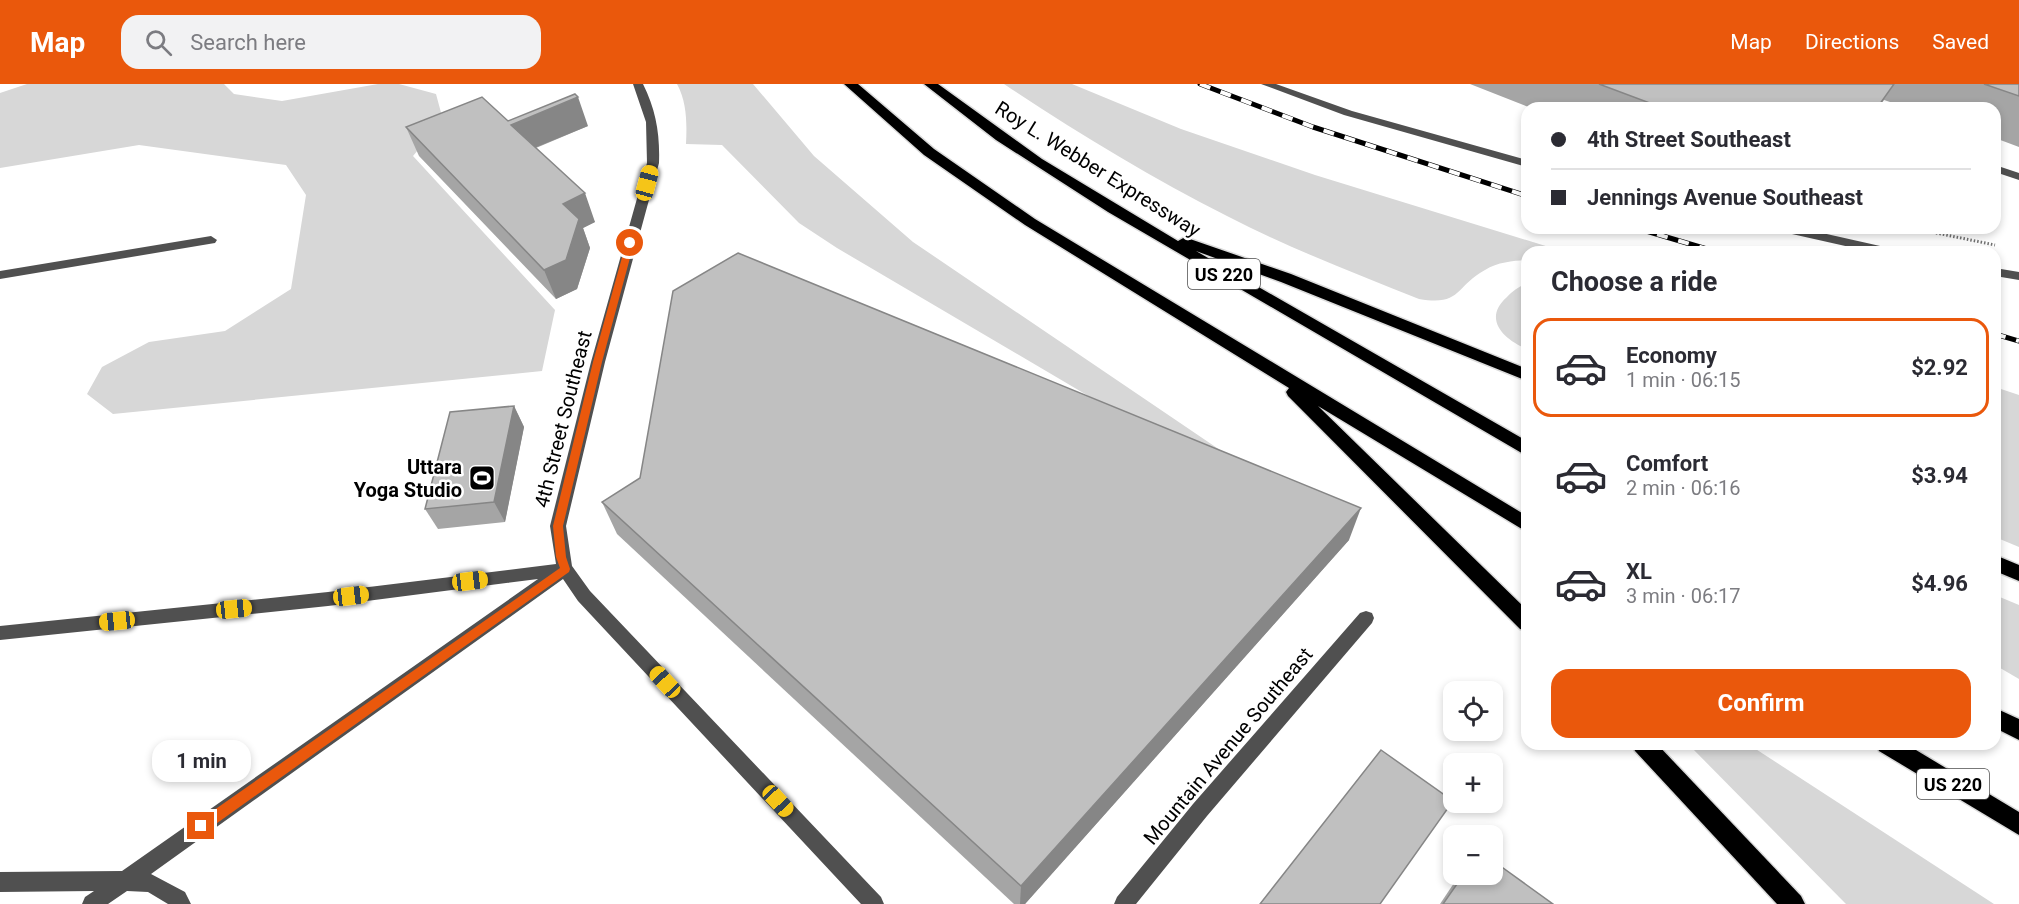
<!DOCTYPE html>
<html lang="en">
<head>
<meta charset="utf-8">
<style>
  body { margin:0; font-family:Roboto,sans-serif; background:#f2f2f3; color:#2b2b33; height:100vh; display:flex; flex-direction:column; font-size:22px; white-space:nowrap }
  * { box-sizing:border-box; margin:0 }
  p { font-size:20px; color:#7c7c81 }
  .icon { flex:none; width:33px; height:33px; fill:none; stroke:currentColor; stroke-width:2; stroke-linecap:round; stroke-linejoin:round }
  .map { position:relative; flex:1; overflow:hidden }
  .details { position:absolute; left:1521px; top:162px; width:480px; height:504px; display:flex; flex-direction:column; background:#fff; border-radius:18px; box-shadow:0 3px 9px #0003 }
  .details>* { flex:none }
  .hud { position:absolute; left:1521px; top:18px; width:480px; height:132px; border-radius:18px; box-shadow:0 3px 9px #0003; display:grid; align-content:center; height:132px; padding:0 30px; background:#fff }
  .buttons { position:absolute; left:1443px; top:597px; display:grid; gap:12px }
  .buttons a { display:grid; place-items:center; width:60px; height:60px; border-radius:12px; background:#fff; box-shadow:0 3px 9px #0003; font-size:30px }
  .end { position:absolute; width:27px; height:27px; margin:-14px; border:8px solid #ea580c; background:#fff; box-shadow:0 0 0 3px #fff }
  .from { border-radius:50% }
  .bubble { position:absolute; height:42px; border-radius:18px; background:#fff; box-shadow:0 3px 9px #0003; font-size:20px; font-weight:700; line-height:42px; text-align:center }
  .car { position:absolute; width:18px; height:36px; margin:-18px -9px; border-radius:8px; box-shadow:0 0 4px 2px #0007; background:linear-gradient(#f5c518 24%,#345 0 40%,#f5c518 0 76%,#345 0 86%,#f5c518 0) }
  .hud b { display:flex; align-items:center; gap:21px; height:57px; font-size:22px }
  .hud b+b { border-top:2px solid #e1e1e2 }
  .hud i { width:15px; height:15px; background:#2b2b33 }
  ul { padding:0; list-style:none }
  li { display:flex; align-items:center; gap:18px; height:99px; margin:0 12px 9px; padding:0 18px; border:3px solid transparent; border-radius:18px }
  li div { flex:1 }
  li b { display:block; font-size:22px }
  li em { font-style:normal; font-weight:700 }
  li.selected { border-color:#ea580c }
  li>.icon { width:54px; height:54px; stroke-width:1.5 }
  h2 { padding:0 30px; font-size:27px; line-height:72px }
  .action { display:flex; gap:12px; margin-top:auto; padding:12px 30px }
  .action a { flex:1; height:69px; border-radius:18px; background:#ea580c; color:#fff; font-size:24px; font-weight:700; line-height:69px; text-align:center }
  header { display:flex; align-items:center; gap:36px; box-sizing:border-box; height:84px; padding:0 30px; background:#ea580c; color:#fff }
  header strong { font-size:28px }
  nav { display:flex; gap:33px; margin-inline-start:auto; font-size:21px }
  .search { width:420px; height:54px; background:#f2f2f3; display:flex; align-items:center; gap:15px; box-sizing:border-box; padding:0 21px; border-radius:18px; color:#7c7c81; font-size:22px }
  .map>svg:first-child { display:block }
</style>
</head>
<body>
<header>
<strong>Map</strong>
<div class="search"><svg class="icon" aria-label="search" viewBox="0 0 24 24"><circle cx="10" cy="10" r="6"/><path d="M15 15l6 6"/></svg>Search here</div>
<nav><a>Map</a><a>Directions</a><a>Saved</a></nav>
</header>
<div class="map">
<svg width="2019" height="820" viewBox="0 0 2019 820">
  <rect width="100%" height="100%" fill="#fff"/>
  <g fill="#d7d7d7">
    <polygon points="27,0 224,0 234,10 282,17 378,0 399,0 436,10 443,36 413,72 555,226 542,287 113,330 87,310 102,283 149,258 225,247 291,205 306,111 286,81 139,61 0,84 0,9"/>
    <path d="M 677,0 L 753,0 L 814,72 L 913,158 L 1251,387 L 1102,320 L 837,164 L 799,139 L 722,61 L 686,60 C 687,40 687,18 677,0 Z"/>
    <path d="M 1004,0 L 1072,0 L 1181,45 L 1315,91 L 1565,168 L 1527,168 L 1527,176 C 1513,177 1498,178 1485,186 C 1454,203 1462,222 1419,215 C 1354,189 1289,164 1227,132 C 1150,93 1076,48 1004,0 Z"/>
    <path d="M 1527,200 L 1527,265 C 1504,256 1482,235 1507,213 C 1513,207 1519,202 1527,200 Z"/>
    <polygon points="1995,303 2019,311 2019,463 1995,453"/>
    <polygon points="1995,511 2019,521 2019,595 1995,581"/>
    <polygon points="1688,660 1748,660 1994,820 1846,820"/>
  </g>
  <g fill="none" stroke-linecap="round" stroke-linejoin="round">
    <defs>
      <g id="highway">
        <polygon points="844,0 858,0 934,65 1035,135 1527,432 1527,448 1318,322 1527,526 1527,547 1520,545 1288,312 1286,308 1289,304 1025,141 924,71"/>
        <polygon points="924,0 938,0 1042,75 1178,157 1185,153 1190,155 1291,190 1527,285 1527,297 1281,198 1196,167 1527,357 1527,372 1108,128 996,56"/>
        <polygon points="1995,471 2019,481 2019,497 1995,487"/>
        <polygon points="1995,624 2019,635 2019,656 1995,644"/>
        <polygon points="1632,660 1657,660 1801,812 1805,820 1777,820 1635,667"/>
        <polygon points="1876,660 1906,660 2019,728 2019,751 1879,667"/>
      </g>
    </defs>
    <use href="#highway" stroke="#dbdbdb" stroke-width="3"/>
    <polyline stroke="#727272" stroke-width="3" stroke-dasharray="1.5 2" stroke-linecap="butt" points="1912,144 1995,161"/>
    <g fill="#505050" fill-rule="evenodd">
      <path d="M 633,0 L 643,0 C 656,26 660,50 659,79 L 605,278 L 566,442 L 572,482 L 590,507 L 881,813 L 884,820 L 861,820 L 578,517 L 563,495 L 151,790 L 185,808 L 191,820 L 168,820 L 148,808 L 127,807 L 108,820 L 82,820 L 85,813 L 94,807 L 0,808 L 0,788 L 122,787 L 538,495 L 328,522 L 0,556 L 0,542 L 328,508 L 556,480 L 550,442 L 591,278 L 647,79 L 646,38 Z"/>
      <polygon points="1261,0 1276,0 1352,27 1527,76 1527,83 1344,31"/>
      <polygon points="1995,81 2019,89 2019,96 1995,88"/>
      <polygon points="1777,144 1800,144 1889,164 1895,168 1872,168 1783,148"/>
      <polygon points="211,152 217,156 215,159 0,195 0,187"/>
      <polygon points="1995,184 2019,188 2019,196 1995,192"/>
      <polygon points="1366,527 1372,529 1374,534 1372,539 1207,732 1136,820 1114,820 1117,813 1193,720 1360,529"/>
    </g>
    <use href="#highway" fill="#000" fill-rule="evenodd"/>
    <defs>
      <g id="rail">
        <polyline points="1200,0 1313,43 1527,112"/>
        <polyline points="1636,144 1717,168"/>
        <polyline points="1995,250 2019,257"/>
      </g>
    </defs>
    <use href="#rail" stroke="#000" stroke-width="5"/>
    <use href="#rail" stroke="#fff" stroke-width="4" stroke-dasharray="11" stroke-linecap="butt"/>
  </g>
  <g fill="#a5a5a5">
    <polygon points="1470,0 2019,0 2019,63 1995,54 1995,24 1908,24 1884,16 1878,24 1531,24"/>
    <polygon points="508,37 588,42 536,64 595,138 583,144 590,164 577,205 556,215 419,72 406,43"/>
    <polygon points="514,322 524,343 505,438 438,445 425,425"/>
    <polygon points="602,418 1349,456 1025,820 1014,820 617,450"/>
    <polygon points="1460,790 1492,790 1553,820 1440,820"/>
  </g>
  <g fill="#868686">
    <polygon points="578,13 588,42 522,69 511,41"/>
    <polygon points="585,109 595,138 583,144 590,164 577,205 556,215 544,186 563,120"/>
    <polygon points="514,322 524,343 505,438 494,418"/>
    <polygon points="1361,424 1349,456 1025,820 1020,820 1021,802"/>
  </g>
  <g fill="#c0c0c0" stroke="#868686" stroke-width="1.5">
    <polygon points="1599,0 1894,0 1877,24 1663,24"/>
    <polygon points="1984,0 2019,0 2019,12"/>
    <polygon points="575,10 578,13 511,41 585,109 563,120 579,135 566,176 544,186 406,43 482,13 508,37"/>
    <polygon points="738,169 1361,424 1021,802 602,418 640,394 673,207"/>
    <polygon points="514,322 494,418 425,425 450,328"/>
    <polygon points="1381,666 1453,717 1380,820 1260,820"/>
    <polygon points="1492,776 1553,820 1443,820 1464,790 1492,790"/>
  </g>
  <polygon fill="#ea580c" points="630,156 634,159 602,278 563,442 566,473 570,485 569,488 206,747 197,747 197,738 560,484 556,473 553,442 593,278 626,159"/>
  <defs>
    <symbol id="stadium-square" viewBox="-11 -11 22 22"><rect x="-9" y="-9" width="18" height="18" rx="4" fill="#000" stroke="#fff"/><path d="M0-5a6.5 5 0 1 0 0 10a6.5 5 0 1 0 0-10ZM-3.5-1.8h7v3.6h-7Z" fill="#fff"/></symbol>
  </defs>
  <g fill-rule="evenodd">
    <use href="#stadium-square" x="467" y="379" width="30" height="30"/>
  </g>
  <g text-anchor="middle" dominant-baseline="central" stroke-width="5" stroke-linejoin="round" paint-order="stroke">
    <g fill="#fff" stroke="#4c4c4c" stroke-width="1.5">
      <rect x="1188" y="175" width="72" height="30" rx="4.5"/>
      <rect x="1917" y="685" width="72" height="30" rx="4.5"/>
    </g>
    <g font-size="18" font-weight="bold" fill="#000">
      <text x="1224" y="190">US 220</text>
      <text x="1953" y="700">US 220</text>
    </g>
    <g font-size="20" fill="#000" stroke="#fff">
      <text transform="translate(1098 85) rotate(32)">Roy L. Webber Expressway</text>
      <text transform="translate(563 335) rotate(-76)">4th Street Southeast</text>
      <text transform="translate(1228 662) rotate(-50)">Mountain Avenue Southeast</text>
    </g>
    <g font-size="20" font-weight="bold" fill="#000" stroke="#fff" text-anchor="end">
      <text x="462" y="383">Uttara<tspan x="462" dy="23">Yoga Studio</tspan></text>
    </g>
  </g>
</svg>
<div class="buttons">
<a><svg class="icon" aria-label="locate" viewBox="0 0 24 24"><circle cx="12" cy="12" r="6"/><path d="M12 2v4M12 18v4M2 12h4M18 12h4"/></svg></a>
<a>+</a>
<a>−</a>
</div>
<i class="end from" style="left:630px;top:159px"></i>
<i class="end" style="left:201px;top:742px"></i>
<div class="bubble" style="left:152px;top:656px;width:99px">1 min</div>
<i class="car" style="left:647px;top:99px;rotate:15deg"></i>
<i class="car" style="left:470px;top:497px;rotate:83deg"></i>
<i class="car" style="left:351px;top:512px;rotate:83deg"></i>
<i class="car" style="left:234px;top:525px;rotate:84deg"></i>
<i class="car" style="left:117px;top:537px;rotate:264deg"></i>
<i class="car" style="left:665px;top:598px;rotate:317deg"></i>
<i class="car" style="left:778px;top:717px;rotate:137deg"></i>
<div class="hud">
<b><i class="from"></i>4th Street Southeast</b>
<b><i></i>Jennings Avenue Southeast</b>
</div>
<section class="details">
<h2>Choose a ride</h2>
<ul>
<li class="selected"><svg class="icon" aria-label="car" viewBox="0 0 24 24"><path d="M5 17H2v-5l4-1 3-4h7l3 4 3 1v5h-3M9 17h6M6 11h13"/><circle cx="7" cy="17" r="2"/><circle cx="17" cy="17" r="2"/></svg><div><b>Economy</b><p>1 min · 06:15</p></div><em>$2.92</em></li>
<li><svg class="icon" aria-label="car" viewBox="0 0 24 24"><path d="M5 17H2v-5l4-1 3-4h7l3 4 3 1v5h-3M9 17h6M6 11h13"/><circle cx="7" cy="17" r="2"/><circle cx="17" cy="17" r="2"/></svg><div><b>Comfort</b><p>2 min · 06:16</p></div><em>$3.94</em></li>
<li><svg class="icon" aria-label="car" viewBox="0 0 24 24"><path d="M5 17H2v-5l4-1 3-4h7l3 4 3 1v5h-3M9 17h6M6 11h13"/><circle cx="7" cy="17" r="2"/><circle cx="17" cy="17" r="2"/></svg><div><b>XL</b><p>3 min · 06:17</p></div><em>$4.96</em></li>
</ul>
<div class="action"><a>Confirm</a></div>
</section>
</div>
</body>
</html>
